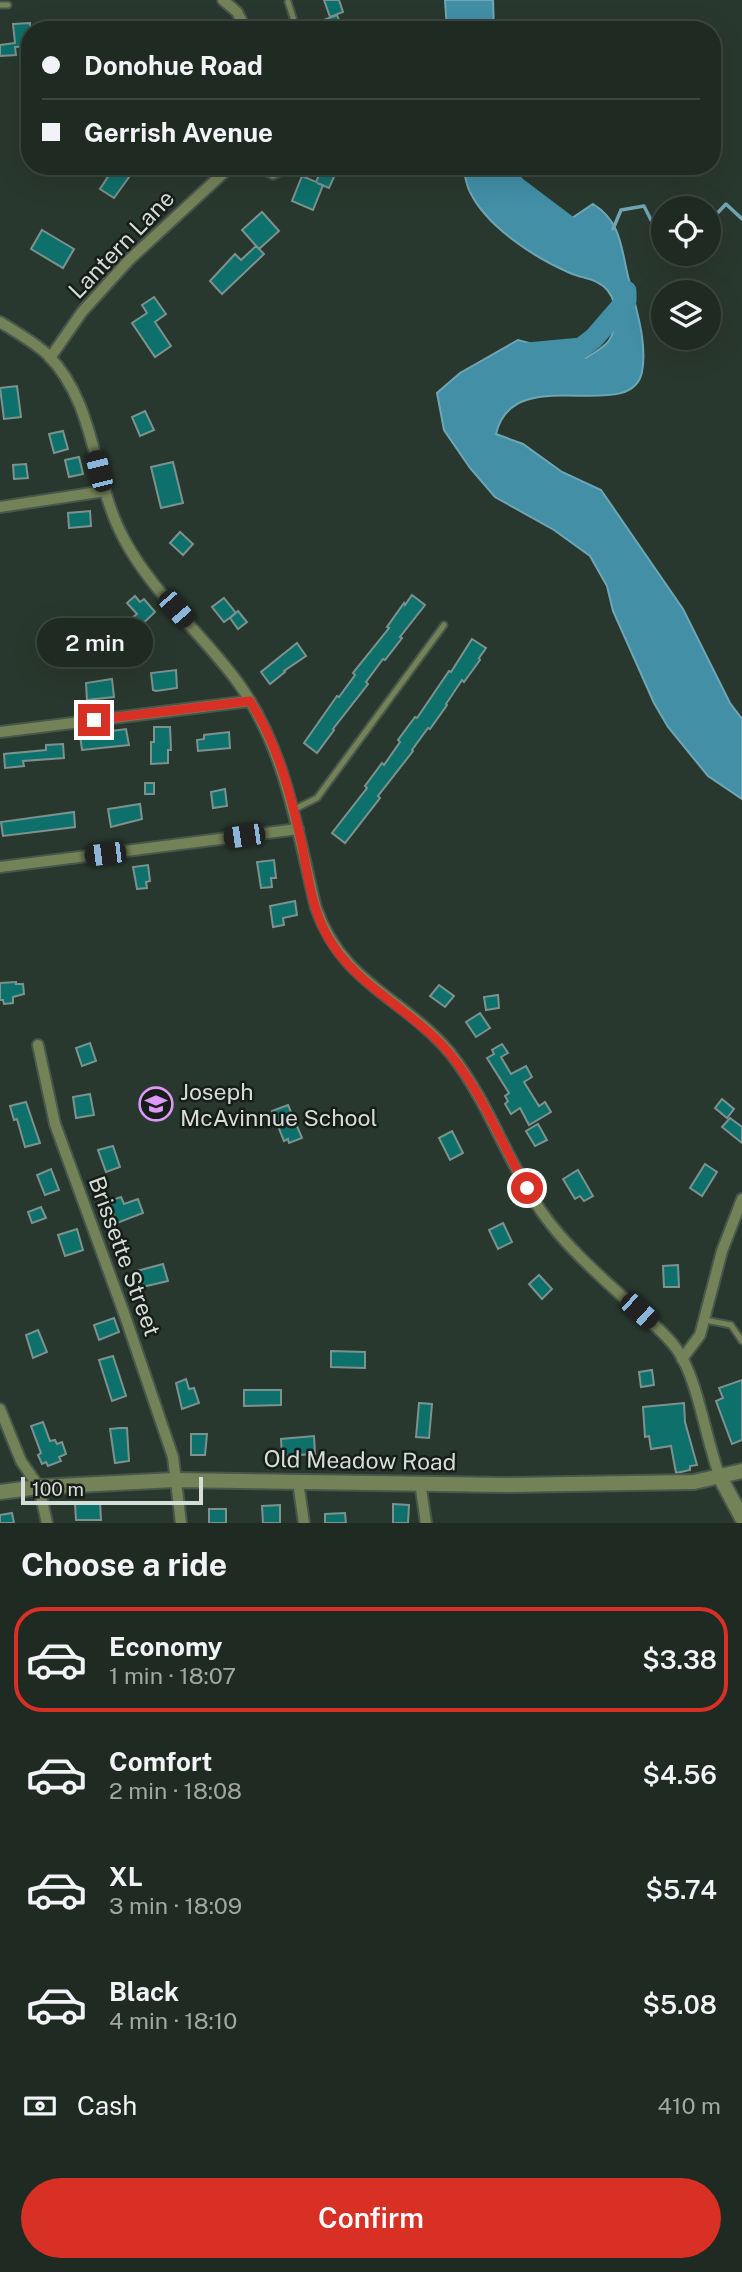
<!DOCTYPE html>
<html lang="en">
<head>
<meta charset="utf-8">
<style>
  body { margin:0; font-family:"Public Sans",sans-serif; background:#27322a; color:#f1f3f6; height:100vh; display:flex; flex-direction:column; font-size:26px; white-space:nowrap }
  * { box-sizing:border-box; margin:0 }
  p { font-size:23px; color:#a1a7a5 }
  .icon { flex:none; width:38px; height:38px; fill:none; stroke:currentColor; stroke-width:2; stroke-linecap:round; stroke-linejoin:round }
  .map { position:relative; height:1523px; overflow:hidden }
  .side { display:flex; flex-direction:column; background:#1f2a22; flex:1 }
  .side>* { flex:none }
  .banner { position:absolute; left:21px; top:21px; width:700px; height:154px; border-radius:28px; box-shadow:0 7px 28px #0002,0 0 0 2px #3c4640; display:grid; align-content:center; height:154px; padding:0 21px; background:#1f2a22 }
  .buttons { position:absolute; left:651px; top:196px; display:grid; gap:14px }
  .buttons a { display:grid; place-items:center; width:70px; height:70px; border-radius:50%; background:#1f2a22; box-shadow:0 7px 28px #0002,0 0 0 2px #3c4640; font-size:35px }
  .scale { position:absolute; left:21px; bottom:18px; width:182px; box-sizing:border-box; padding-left:7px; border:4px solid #d4ddd7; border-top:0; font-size:19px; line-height:24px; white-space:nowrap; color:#d4ddd7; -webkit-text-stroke:5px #171d19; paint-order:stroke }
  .end { position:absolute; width:32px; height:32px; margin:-16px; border:9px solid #d93025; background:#fff; box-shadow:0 0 0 4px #fff }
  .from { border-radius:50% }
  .bubble { position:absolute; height:49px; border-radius:24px; background:#1f2a22; box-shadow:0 7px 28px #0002,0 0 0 2px #3c4640; font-size:23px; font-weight:600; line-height:49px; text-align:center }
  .car { position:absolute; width:21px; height:42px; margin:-21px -10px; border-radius:9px; box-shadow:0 0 5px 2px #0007; background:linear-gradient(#222 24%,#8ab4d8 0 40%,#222 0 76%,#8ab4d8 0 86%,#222 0) }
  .banner b { display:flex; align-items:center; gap:24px; height:66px; font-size:26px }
  .banner b+b { border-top:2px solid #3c4640 }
  .banner i { width:18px; height:18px; background:#f1f3f6 }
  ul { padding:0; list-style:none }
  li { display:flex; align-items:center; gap:21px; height:105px; margin:0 14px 10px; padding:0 7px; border:4px solid transparent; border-radius:28px }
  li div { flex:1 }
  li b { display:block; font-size:26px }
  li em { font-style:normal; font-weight:600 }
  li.current { border-color:#d93025 }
  li>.icon { width:63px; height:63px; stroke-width:1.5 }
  h2 { padding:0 21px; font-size:32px; line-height:84px }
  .pay { display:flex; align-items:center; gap:18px; height:77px; padding:0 21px; font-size:26px }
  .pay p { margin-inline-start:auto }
  .primary-button { display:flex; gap:14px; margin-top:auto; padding:14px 21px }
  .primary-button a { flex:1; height:80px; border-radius:42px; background:#d93025; color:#fff; font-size:28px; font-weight:600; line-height:80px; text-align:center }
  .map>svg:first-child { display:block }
</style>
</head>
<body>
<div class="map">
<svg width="742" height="1523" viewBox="0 0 742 1523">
  <rect width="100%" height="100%" fill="#29382e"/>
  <g fill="#428fa6" stroke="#6ea6b5" stroke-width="2">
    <polygon points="445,0 493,0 494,30 447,30"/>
    <path d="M 463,166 L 513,166 C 531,194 528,218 566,222 L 593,204 C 619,220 621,244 627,272 C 634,303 648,340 642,372 C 631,426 513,360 496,434 L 523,444 L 562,472 L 601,490 L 683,609 L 730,703 L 742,719 L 742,799 L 708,776 L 668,727 L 654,703 L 613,611 L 607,586 L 590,556 L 554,530 L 495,497 L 470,468 L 444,430 L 437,393 L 460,373 L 518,340 L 586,358 C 593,353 603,348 608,342 C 618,328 618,303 608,291 C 598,278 583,279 570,273 C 535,258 487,227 470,192 C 466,185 465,175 463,166 Z"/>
  </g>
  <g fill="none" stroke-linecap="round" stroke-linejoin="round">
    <g stroke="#6ea6b5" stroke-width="3.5">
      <polyline points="692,208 697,205 699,208"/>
      <polyline points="709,222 726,204 742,219"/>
      <polyline points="613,229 621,210 644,206 653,224 663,221"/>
    </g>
    <g stroke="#428fa6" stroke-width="21">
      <polyline points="499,166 516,187 585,239"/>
      <polyline points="528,353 581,348 594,338 626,301 626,291"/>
    </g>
  </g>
  <g fill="#0d706a" stroke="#7c928f" stroke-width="2">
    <polygon points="324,0 339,0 343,12 330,17"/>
    <polygon points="337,15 343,30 302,30 302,28"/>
    <polygon points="30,23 30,46 15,47 16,55 0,56 0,45 15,43 13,24"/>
    <polygon points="115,166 137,166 114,198 100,189"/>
    <polygon points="323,166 339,166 329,188 317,183 323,185 313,210 292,201 302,176 316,182"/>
    <polygon points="262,212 279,231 259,249 242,230"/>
    <polygon points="42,230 74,249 63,268 31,249"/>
    <polygon points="256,246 264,254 222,294 210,281 235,254 241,260"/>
    <polygon points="154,297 166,314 155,322 171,346 155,357 132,323 147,313 142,305"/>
    <polygon points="17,386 21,417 4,419 0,388"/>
    <polygon points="145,411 154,430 140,436 132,417"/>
    <polygon points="63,431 68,449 54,453 49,434"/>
    <polygon points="79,457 83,474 69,477 65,460"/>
    <polygon points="173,462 183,503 161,508 151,467"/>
    <polygon points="26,464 28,478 14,479 13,465"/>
    <polygon points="90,511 91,526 69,528 68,513"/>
    <polygon points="180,532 193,544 183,555 170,543"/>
    <polygon points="412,595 425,605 400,637 402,638 385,660 383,659 366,682 368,684 333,729 334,730 317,753 304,743 337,696 339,697 355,675 353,673 389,628 387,627 404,603 405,605"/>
    <polygon points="135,596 140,602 144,599 155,612 135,631 127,622 137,614 127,603"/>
    <polygon points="224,598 236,613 224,622 212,607"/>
    <polygon points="238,611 247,622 238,629 230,618"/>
    <polygon points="472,639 486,648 479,658 480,660 464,682 462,680 446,704 447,705 430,729 428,728 412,750 413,751 378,796 380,798 345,843 332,833 367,788 365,786 382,763 384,765 400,742 398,740 415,717 417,718 449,671 451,672"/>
    <polygon points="297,643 306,656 284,671 285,672 270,684 261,672"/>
    <polygon points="176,670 177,688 156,691 153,690 151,673"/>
    <polygon points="112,679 114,697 87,700 86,683"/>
    <polygon points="154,727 170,727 171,750 168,750 168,763 151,764 151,742 154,742"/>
    <polygon points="126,729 129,745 82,750 80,735"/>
    <polygon points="229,732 230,748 198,751 197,740 204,739 204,735"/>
    <polygon points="63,744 64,758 23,761 24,766 5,768 4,754 46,750 46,745"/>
    <rect x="145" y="783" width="9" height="11"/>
    <polygon points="225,789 227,806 213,808 211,792"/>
    <polygon points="140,804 142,819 111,827 108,809"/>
    <polygon points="74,812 75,827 3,836 1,822"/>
    <polygon points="274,860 276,878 271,878 272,887 261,888 257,862"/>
    <polygon points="148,865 150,881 146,882 147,888 137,889 133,867"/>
    <polygon points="295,901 297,915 283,918 284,925 273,927 270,906"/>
    <polygon points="16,982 16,984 23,984 24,994 13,997 13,1003 4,1004 3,1000 0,1000 0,983"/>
    <polygon points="439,985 454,996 445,1007 430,996"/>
    <polygon points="498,995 499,1008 486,1010 484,997"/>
    <polygon points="480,1013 490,1028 476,1037 466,1022"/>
    <polygon points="90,1043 96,1061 82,1066 76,1048"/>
    <polygon points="502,1044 508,1053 501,1057 511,1074 526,1066 532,1077 524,1082 539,1106 545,1102 551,1112 529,1125 520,1108 511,1114 505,1104 508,1101 505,1096 509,1093 487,1058 494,1054 492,1050"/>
    <polygon points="90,1094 94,1115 76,1118 73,1097"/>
    <polygon points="722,1099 734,1109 727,1118 715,1108"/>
    <polygon points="26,1102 40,1143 25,1147 17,1119 14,1120 10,1106"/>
    <polygon points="288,1105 302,1138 289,1143 288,1139 284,1141 272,1111"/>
    <polygon points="730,1118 742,1127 742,1143 722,1127"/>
    <polygon points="538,1124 547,1140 535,1146 526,1131"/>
    <polygon points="452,1131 463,1153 450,1160 439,1138"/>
    <polygon points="113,1146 120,1167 106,1172 98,1150"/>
    <polygon points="705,1164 717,1172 702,1196 690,1188"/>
    <polygon points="51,1169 59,1190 45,1195 37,1175"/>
    <polygon points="578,1170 593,1196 584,1201 580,1196 575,1199 563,1179"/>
    <polygon points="121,1197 124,1204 138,1199 143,1213 117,1223 109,1201"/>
    <polygon points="41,1207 46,1218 32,1223 28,1212"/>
    <polygon points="503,1223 512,1242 498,1249 489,1230"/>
    <polygon points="77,1229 83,1250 65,1256 58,1235"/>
    <polygon points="163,1264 168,1281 138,1288 133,1272"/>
    <polygon points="678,1265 679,1287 664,1287 663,1266"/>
    <polygon points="539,1275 552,1289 542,1299 529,1284"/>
    <polygon points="114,1318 119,1332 99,1340 94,1325"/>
    <polygon points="38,1330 47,1352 33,1358 26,1335"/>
    <polygon points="331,1351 365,1352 365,1368 331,1367"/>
    <polygon points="113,1356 126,1396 112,1401 99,1360"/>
    <polygon points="652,1370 654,1385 641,1387 639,1372"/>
    <polygon points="186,1379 189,1389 194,1388 199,1403 182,1409 176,1383"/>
    <polygon points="742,1380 742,1440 732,1444 716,1401 723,1398 719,1388"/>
    <polygon points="244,1390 281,1390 281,1405 244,1406"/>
    <polygon points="419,1403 432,1404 429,1438 416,1437"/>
    <polygon points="684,1403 685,1422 697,1465 690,1466 690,1470 676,1473 671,1446 651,1449 649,1436 645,1437 643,1407"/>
    <polygon points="43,1422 50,1441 55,1440 57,1444 62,1442 66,1454 59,1457 61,1461 48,1466 46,1462 42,1464 38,1455 41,1453 31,1426"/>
    <polygon points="120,1428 127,1428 129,1461 115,1463 110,1429"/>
    <polygon points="191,1434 207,1434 205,1455 191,1455"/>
    <polygon points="314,1436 315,1454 282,1456 281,1439"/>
    <polygon points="100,1502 101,1520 76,1520 75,1504"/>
    <polygon points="393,1504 409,1505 408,1523 393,1523"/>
    <polygon points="280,1505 280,1523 263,1523 262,1506"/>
    <rect x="209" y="1509" width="17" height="14"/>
    <polygon points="12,1513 14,1523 0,1523 0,1515"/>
    <polygon points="345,1513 346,1523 325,1523 325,1514"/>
  </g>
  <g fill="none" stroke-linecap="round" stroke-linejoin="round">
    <defs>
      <g id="service">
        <polyline points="288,2 297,30"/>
        <polyline points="0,5 8,5"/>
        <polyline points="252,166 273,176 280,173 283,166"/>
        <polyline points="293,810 317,798 444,625"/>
        <polyline points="705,1320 731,1325 742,1341"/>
      </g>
      <g id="minor">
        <polyline points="223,0 237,12 246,30"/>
        <path d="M 0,322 C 16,332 34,342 48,355 C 97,405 92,480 124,539 C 153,594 203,634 239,684 C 286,750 297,831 316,908 C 343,985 404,997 451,1054 C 488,1101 507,1161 541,1211 C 566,1247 601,1277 633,1306 C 648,1320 667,1334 678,1351 C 698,1380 706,1441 720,1477"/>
        <polyline points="50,358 82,312 129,260 231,166"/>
        <polyline points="0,507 105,491"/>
        <polyline points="0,732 250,701"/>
        <polyline points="0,867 298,829"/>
        <polyline points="38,1045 55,1124 125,1316 173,1457 181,1523"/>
        <polyline points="682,1359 700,1335 722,1251 742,1199"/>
        <polyline points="0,1409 21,1461 39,1487 47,1523"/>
        <polyline points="298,1482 304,1523"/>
        <polyline points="420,1482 426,1523"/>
      </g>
      <g id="tertiary">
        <polyline points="720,1477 742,1518"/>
        <polyline points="0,1492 39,1487 174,1480 506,1485 694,1482 742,1471"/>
      </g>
    </defs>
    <use href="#service" stroke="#48564c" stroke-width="9"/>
    <use href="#minor" stroke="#48564c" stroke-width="14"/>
    <use href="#tertiary" stroke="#48564c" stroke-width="18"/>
    <use href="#service" stroke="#748258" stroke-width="5"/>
    <use href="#minor" stroke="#748258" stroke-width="10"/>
    <use href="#tertiary" stroke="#748258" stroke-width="14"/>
  </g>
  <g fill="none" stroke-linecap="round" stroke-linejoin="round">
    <path stroke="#d93025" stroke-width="9" d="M 94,720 L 250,701 C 278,745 291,795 302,845 C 308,876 312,910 328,937 C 354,984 408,1008 443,1046 C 480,1086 500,1142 527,1188"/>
  </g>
  <defs>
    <symbol id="school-ring" viewBox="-11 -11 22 22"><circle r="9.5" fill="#171d19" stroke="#dc99f5" stroke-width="1.5"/><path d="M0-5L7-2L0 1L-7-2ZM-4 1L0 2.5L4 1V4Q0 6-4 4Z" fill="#dc99f5"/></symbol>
  </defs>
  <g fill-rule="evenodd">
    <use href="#school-ring" x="137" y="1085" width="38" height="38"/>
  </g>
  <g text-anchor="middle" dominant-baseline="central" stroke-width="5" stroke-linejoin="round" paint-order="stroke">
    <g font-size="23" fill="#d4ddd7" stroke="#171d19">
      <text transform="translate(121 244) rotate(-46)">Lantern Lane</text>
      <text transform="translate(125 1256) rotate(70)">Brissette Street</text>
      <text transform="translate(360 1460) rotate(1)">Old Meadow Road</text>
    </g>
    <g font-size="23" fill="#d4ddd7" stroke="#171d19" text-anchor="start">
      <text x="180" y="1091">Joseph<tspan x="180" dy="26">McAvinnue School</tspan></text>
    </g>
  </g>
</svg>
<div class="buttons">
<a><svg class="icon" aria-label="locate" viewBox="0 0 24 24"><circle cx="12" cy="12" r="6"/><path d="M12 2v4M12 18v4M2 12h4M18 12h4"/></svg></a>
<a><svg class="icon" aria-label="layers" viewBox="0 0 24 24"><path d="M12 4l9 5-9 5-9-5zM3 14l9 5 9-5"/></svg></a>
</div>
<div class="scale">100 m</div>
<i class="end from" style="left:527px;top:1188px"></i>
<i class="end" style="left:94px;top:720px"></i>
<div class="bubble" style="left:37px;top:618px;width:116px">2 min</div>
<i class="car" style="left:99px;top:471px;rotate:346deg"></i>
<i class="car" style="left:176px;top:609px;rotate:139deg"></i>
<i class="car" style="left:244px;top:836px;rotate:262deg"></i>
<i class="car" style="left:105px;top:854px;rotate:263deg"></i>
<i class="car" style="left:639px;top:1311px;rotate:132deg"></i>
<div class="banner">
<b><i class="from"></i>Donohue Road</b>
<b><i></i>Gerrish Avenue</b>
</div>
</div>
<section class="side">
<h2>Choose a ride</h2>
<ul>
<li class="current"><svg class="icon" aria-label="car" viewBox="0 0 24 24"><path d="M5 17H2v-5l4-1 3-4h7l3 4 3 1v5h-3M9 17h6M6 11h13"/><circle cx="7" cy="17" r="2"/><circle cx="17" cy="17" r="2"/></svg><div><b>Economy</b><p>1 min · 18:07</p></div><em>$3.38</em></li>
<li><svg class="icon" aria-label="car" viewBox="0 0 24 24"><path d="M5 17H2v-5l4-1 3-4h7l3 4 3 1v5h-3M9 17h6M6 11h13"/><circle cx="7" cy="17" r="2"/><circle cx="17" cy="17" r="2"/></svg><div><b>Comfort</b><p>2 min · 18:08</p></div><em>$4.56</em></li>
<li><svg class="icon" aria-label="car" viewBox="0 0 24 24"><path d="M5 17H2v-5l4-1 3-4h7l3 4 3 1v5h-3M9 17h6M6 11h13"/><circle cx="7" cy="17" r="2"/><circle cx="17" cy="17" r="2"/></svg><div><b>XL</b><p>3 min · 18:09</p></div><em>$5.74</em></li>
<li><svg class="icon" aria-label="car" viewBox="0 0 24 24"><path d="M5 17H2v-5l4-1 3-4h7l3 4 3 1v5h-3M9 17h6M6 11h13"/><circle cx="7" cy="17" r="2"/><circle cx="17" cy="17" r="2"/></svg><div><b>Black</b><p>4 min · 18:10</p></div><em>$5.08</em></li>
</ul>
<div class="pay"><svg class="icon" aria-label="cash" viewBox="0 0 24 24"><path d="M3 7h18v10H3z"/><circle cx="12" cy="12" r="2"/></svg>Cash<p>410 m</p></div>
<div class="primary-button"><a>Confirm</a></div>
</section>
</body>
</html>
